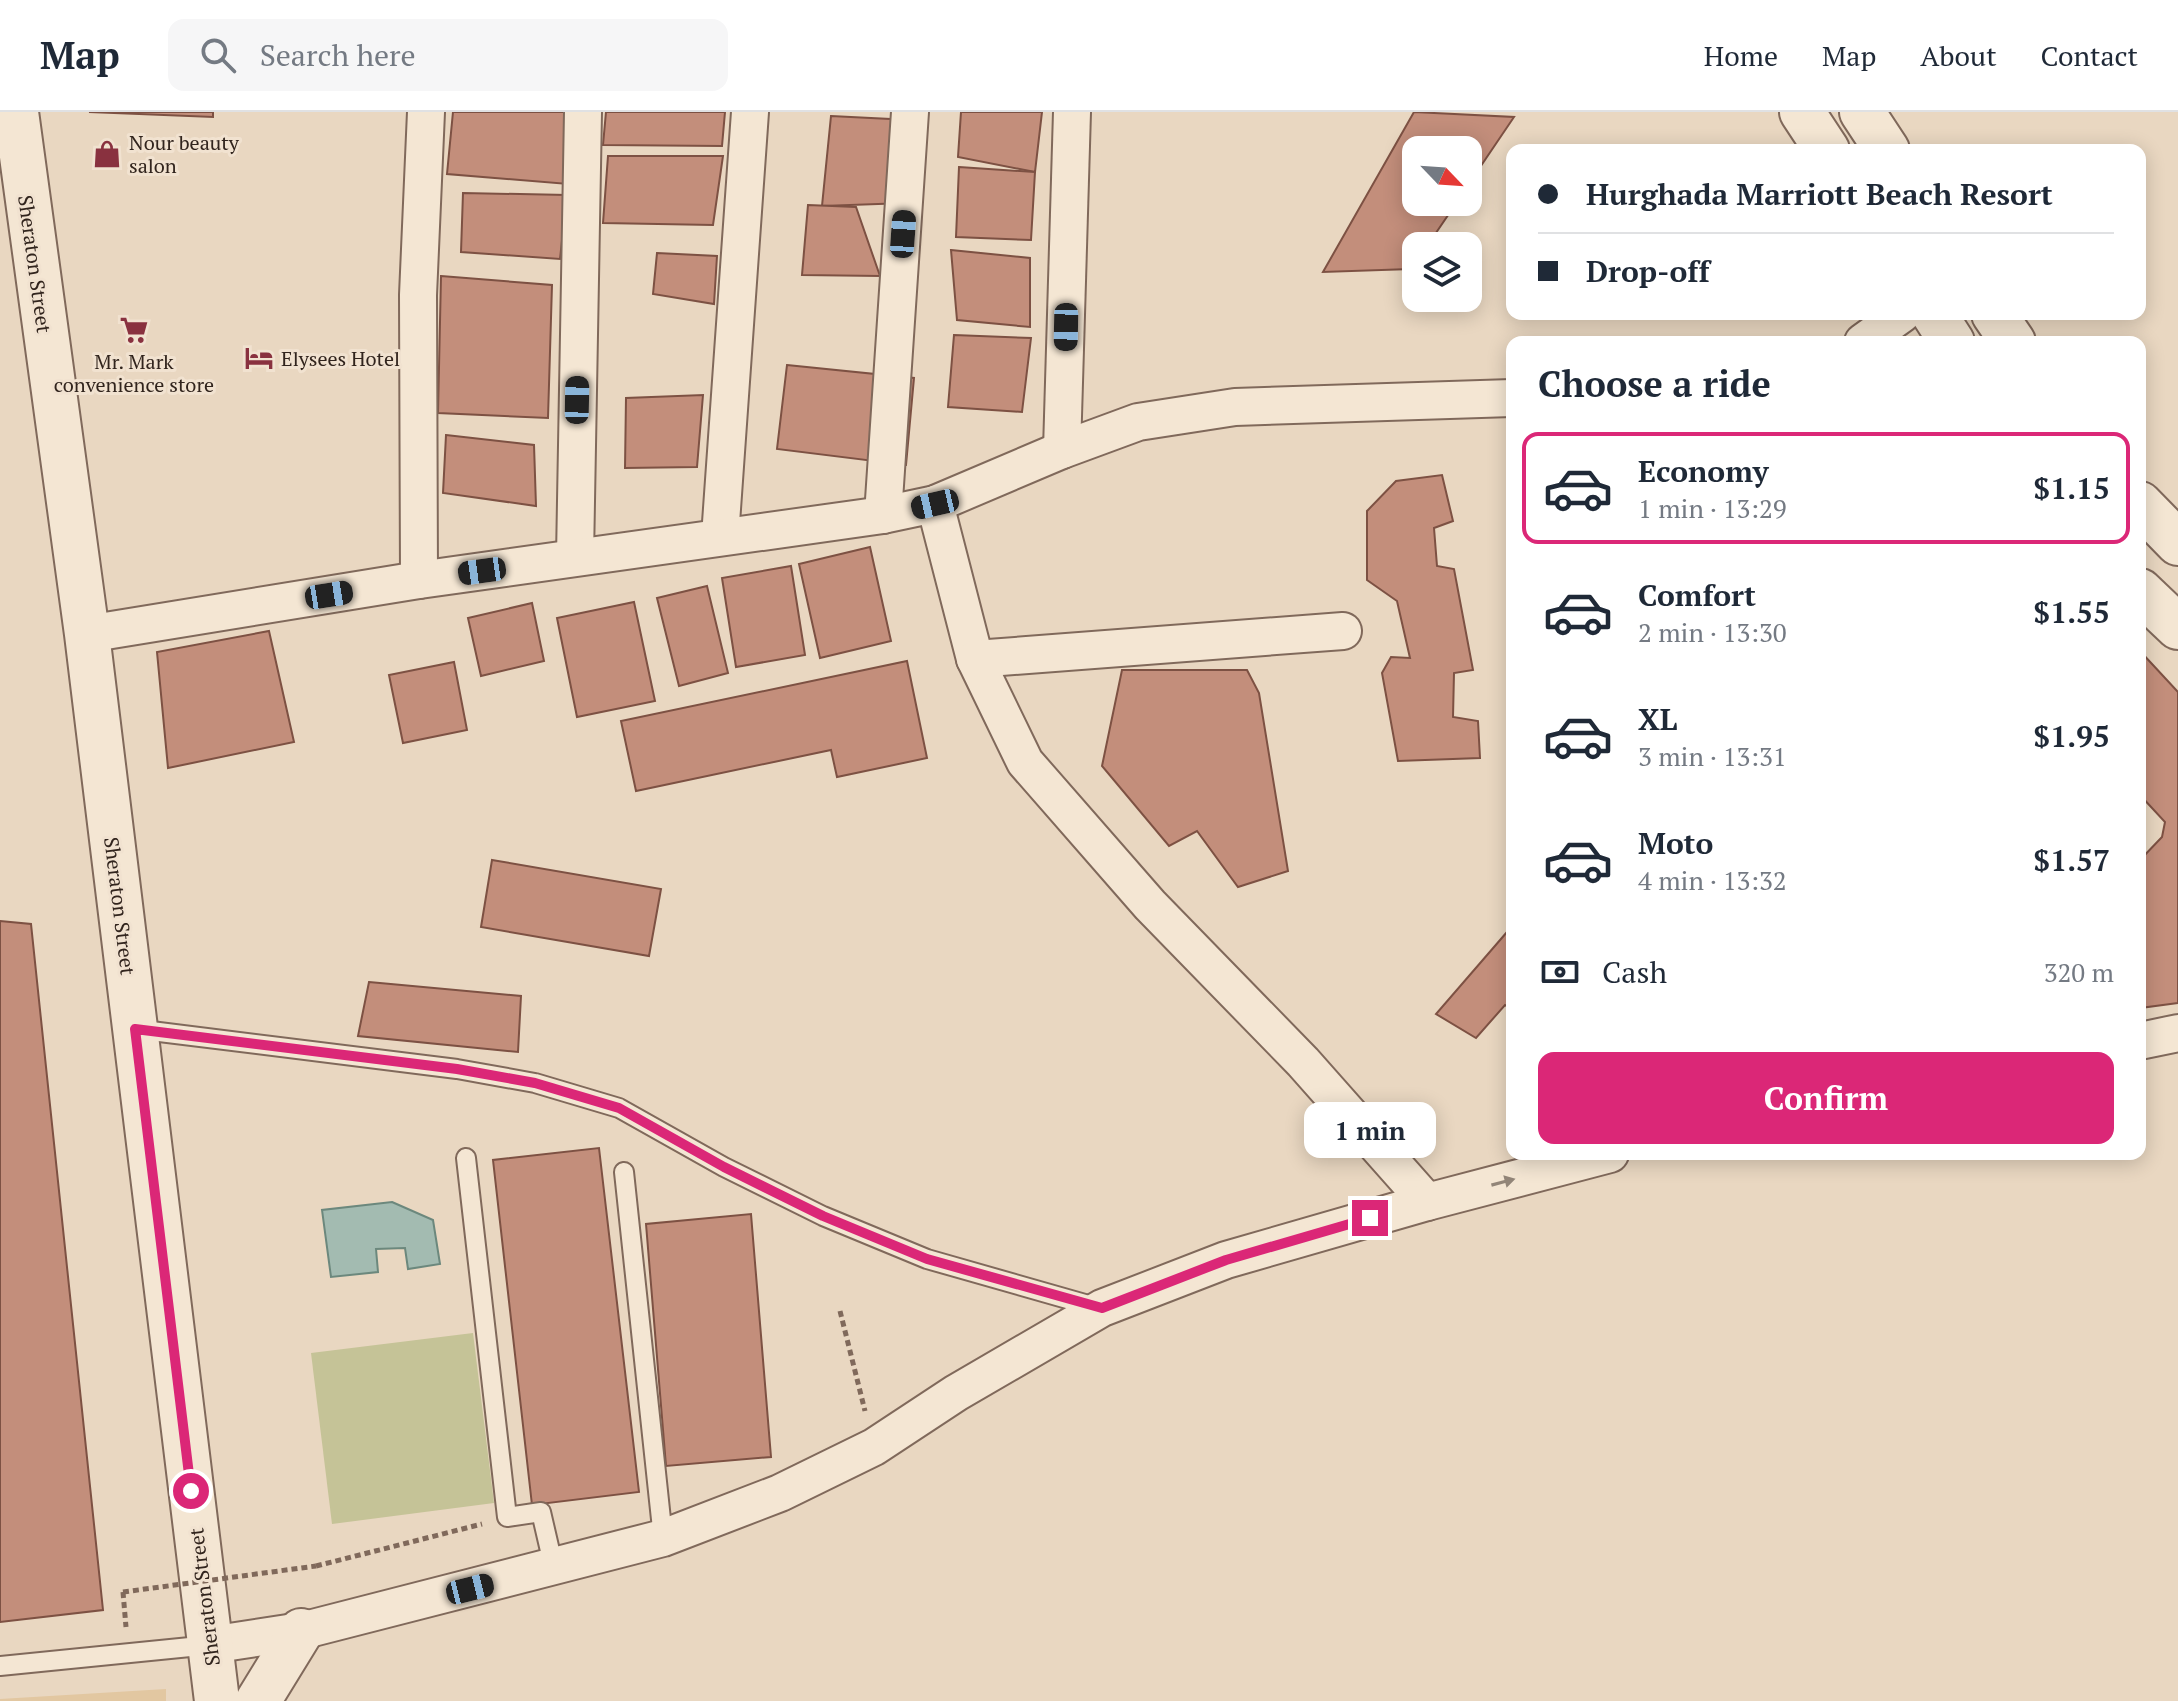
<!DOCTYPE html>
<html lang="en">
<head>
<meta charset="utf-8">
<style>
  body { margin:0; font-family:"PT Serif",serif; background:#f6f6f7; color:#1f2937; height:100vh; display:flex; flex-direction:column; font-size:30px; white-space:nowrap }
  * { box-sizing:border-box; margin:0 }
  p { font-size:26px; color:#747a83 }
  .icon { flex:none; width:44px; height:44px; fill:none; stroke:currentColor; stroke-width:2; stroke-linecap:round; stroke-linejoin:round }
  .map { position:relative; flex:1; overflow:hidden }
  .side { position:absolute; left:1506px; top:224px; width:640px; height:824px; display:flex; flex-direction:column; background:#fff; border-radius:16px; box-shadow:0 4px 20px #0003 }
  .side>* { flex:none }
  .banner { position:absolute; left:1506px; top:32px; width:640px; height:176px; border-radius:16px; box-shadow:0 4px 20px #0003; display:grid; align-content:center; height:176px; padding:0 32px; background:#fff }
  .needle { width:52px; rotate:115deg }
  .buttons { position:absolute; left:1402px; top:24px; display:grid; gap:16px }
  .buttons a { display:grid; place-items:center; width:80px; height:80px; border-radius:16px; background:#fff; box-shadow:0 4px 20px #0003; font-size:40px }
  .end { position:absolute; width:36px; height:36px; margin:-18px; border:10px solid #db2777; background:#fff; box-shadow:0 0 0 4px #fff }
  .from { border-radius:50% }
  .bubble { position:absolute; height:56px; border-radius:16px; background:#fff; box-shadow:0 4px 20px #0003; font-size:26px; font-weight:800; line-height:56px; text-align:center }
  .car { position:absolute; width:24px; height:48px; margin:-24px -12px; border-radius:10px; box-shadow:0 0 6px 2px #0007; background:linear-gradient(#222 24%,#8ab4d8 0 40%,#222 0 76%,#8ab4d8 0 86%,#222 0) }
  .banner b { display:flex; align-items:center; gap:28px; height:76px; font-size:30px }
  .banner b+b { border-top:2px solid #e0e1e3 }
  .banner i { width:20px; height:20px; background:#1f2937 }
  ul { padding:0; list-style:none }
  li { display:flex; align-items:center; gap:24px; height:112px; margin:0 16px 12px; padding:0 16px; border:4px solid transparent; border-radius:16px }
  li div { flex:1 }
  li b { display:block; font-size:30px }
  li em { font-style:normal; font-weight:800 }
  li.active { border-color:#db2777 }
  li>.icon { width:72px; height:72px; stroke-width:1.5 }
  h2 { padding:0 32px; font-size:36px; line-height:96px }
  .pay { display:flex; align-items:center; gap:20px; height:88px; padding:0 32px; font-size:30px }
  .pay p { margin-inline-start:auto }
  .button { display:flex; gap:16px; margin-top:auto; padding:16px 32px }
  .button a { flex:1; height:92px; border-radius:16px; background:#db2777; color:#fff; font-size:32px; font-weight:800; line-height:92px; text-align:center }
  header { display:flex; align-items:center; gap:48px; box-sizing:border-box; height:112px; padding:0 40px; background:#fff; border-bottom:2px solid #e0e1e3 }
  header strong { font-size:38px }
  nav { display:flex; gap:44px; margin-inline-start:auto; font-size:28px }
  .search { width:560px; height:72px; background:#f6f6f7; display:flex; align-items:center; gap:20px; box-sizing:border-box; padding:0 28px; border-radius:16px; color:#747a83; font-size:30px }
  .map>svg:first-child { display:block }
</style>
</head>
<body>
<header>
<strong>Map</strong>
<div class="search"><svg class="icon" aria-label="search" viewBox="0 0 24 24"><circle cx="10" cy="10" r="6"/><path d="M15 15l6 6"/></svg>Search here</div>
<nav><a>Home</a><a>Map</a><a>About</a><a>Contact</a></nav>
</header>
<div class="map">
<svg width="2178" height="1589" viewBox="0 0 2178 1589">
  <rect width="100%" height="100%" fill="#e9d7c1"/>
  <polygon fill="#c5c397" points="473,1221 494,1391 332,1412 311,1241"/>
  <polygon fill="#e2c7a1" points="166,1577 166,1589 0,1589 0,1587"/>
  <polygon fill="#a3bbb1" stroke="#6c887d" stroke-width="2" points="392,1090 433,1108 440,1152 408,1157 405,1136 376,1137 378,1160 331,1165 322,1098"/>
  <g fill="#c38e7b" stroke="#7d5143" stroke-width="2">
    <polygon points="89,0 213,0 213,5"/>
    <polygon points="453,0 573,0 568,72 447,62"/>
    <polygon points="606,0 725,0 722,34 603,33"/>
    <polygon points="961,0 1042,0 1035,60 958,45"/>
    <polygon points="1414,0 1514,5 1468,73 1468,38 1416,38 1416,90 1457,90 1427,134 1416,134 1416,150 1411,157 1323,160"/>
    <polygon points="831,4 910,8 906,91 822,94"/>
    <polygon points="608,44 723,44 713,113 603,111"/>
    <polygon points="959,55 1035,60 1031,128 956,125"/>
    <polygon points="463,81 567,83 560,147 461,140"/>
    <polygon points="808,93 856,95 880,164 802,163"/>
    <polygon points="951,138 1030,146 1030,215 957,208"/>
    <polygon points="657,141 717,144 714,192 653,182"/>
    <polygon points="441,164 552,173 548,306 438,301"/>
    <polygon points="954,223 1031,226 1022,300 948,295"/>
    <polygon points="787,253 914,266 906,353 777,337"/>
    <polygon points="703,283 697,355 625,356 626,286"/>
    <polygon points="446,323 534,333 536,394 443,381"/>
    <polygon points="1442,363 1453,409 1434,416 1437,454 1454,457 1473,558 1454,561 1453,605 1478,609 1480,646 1398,649 1382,561 1391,545 1410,546 1397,489 1367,468 1367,399 1396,369"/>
    <polygon points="870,435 891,529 820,546 799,452"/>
    <polygon points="791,454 805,543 736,555 722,466"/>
    <polygon points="707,474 728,561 679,574 657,486"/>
    <polygon points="634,490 655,589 577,605 557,506"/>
    <polygon points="532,491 544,549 481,564 468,506"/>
    <polygon points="269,519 294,630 168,656 157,540"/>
    <polygon points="2140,539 2178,580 2178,891 2140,896 2140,748 2162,725 2165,710 2140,683"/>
    <polygon points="907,549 927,646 837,665 831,638 636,679 621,609"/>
    <polygon points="454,550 467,618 403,631 389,563"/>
    <polygon points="1122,558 1247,558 1259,581 1288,759 1238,775 1197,719 1169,734 1102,654"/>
    <polygon points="492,748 661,777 649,844 481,815"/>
    <polygon points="1510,779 1512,898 1505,893 1476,926 1436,902 1507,820"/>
    <polygon points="0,809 31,812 103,1498 0,1510"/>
    <polygon points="369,870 521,884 518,940 358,924"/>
    <polygon points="599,1036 639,1380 532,1393 493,1048"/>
    <polygon points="751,1102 771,1345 666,1354 646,1112"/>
  </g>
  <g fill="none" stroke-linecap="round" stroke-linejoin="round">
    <defs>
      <g id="service">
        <polyline points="135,917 457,957 535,971 619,996 724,1055 823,1104 927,1147 1099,1196"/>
        <polyline points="466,1046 507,1405 541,1400 554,1456"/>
        <polyline points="624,1060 663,1426"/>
        <polyline points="0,1554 210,1533"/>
      </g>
      <g id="minor">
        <polyline points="1863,230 1902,202"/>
        <polyline points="1062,338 1072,0"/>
        <polyline points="935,392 975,547 1025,650 1150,793 1303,950 1427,1090"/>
        <polyline points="883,403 910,0"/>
        <polyline points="720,425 750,0"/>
        <polyline points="575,445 583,0"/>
        <polyline points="419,468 418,183 426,0"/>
        <polyline points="87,522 419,468 883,403 935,392 1062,338 1138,310 1235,295 1512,286"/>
        <polyline points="975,547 1343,519"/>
        <polyline points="2140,929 2178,921"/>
        <polyline points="210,1533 301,1519 663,1426 780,1381 874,1335 956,1281 1102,1196 1226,1148 1427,1090 1610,1042"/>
      </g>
      <g id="tertiary">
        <polyline points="16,0 87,522 217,1589"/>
        <polyline points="1802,0 1827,38"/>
        <polyline points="1862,0 1887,38"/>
        <polyline points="1934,202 1952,230"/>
        <polyline points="1994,202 2013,230"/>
        <polyline points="2140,392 2178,431"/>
        <polyline points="2140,479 2178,515"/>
        <polyline points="258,1589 301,1519"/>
      </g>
    </defs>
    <use href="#service" stroke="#80695b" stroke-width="22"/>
    <use href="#minor" stroke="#80695b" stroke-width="40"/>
    <use href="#tertiary" stroke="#80695b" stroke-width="48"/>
    <g stroke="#80695b" stroke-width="5" stroke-dasharray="6 4" stroke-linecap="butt">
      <polyline points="840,1199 865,1299"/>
      <polyline points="316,1454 482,1412"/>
      <polyline points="123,1480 126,1515"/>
    </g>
    <use href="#service" stroke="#f4e6d3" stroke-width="18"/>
    <use href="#minor" stroke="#f4e6d3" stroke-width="36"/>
    <use href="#tertiary" stroke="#f4e6d3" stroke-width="44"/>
    <polyline stroke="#80695b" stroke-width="5" stroke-dasharray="6 4" stroke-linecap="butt" points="123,1480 316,1454"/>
  </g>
  <defs><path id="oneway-solid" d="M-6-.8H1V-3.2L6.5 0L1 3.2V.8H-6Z" transform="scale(2)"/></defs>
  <use fill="#928578" href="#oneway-solid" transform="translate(1503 1070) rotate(-15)"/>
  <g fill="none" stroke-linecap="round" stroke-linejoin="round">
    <polyline stroke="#db2777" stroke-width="10" points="191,1379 135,917 457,957 535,971 619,996 724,1055 823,1104 927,1147 1102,1196 1226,1148 1370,1106"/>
  </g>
  <defs>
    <symbol id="shop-bare" viewBox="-9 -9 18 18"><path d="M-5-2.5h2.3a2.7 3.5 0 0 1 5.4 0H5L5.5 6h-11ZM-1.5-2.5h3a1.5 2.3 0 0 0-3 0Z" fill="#89313f" stroke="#f1e2d0" stroke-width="2.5" paint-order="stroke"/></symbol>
    <symbol id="supermarket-bare" viewBox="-9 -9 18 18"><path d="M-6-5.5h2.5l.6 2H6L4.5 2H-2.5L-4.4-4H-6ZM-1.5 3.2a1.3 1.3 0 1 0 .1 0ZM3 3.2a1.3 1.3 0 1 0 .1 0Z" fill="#89313f" stroke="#f1e2d0" stroke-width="2.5" paint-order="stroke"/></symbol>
    <symbol id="hotel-bare" viewBox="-9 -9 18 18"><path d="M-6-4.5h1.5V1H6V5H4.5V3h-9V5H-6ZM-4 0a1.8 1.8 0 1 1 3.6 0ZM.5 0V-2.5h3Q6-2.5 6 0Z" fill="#89313f" stroke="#f1e2d0" stroke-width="2.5" paint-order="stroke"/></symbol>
  </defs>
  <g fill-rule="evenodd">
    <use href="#shop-bare" x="87" y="22" width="40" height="40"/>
    <use href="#supermarket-bare" x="114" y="198" width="40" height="40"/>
    <use href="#hotel-bare" x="239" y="226" width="40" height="40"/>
  </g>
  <g text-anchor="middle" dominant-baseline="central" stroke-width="6" stroke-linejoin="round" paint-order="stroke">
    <g font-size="20" fill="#31241d" stroke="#f1e2d0" text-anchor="start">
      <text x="129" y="30">Nour beauty<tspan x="129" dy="23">salon</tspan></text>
      <text x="281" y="246">Elysees Hotel</text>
      <text x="134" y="249" text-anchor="middle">Mr. Mark<tspan x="134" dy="23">convenience store</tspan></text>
    </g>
    <g font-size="20" fill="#31241d" stroke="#f1e2d0">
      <text transform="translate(35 152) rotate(82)">Sheraton Street</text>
      <text transform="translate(120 794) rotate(83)">Sheraton Street</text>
      <text transform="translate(204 1485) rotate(-97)">Sheraton Street</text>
    </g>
  </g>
</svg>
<div class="buttons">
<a><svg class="needle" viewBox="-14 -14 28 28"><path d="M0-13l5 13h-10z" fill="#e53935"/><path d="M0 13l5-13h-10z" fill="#747a83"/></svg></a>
<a><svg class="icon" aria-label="layers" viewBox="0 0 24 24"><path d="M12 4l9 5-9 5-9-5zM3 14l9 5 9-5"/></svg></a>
</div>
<i class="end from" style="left:191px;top:1379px"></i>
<i class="end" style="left:1370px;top:1106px"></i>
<div class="bubble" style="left:1304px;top:990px;width:132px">1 min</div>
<i class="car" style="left:903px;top:122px;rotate:4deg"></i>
<i class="car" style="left:1066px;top:215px;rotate:181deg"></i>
<i class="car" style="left:577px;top:288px;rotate:1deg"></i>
<i class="car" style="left:935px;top:392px;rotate:257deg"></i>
<i class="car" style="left:482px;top:459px;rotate:262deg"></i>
<i class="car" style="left:329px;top:483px;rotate:81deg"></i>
<i class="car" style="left:470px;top:1477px;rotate:76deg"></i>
<div class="banner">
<b><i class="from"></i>Hurghada Marriott Beach Resort</b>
<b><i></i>Drop-off</b>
</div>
<section class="side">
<h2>Choose a ride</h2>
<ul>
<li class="active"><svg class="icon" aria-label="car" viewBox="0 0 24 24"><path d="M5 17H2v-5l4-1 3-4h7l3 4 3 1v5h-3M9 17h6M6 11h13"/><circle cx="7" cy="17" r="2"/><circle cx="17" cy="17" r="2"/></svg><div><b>Economy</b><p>1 min · 13:29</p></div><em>$1.15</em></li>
<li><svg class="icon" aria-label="car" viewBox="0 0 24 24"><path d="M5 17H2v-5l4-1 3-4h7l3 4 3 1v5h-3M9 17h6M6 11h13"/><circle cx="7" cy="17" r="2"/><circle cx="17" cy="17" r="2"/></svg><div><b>Comfort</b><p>2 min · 13:30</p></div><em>$1.55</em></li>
<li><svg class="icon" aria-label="car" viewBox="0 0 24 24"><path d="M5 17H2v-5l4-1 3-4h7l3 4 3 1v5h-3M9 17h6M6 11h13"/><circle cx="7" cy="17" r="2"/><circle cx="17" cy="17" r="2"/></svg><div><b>XL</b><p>3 min · 13:31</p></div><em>$1.95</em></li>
<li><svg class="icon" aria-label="car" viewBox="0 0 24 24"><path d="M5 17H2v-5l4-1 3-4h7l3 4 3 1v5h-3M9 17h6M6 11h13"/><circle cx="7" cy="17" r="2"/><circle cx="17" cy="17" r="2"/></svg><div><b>Moto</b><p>4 min · 13:32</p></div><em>$1.57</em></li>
</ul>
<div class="pay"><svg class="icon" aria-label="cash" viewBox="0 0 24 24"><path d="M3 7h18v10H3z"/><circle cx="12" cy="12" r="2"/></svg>Cash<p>320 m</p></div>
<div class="button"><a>Confirm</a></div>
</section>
</div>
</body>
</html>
